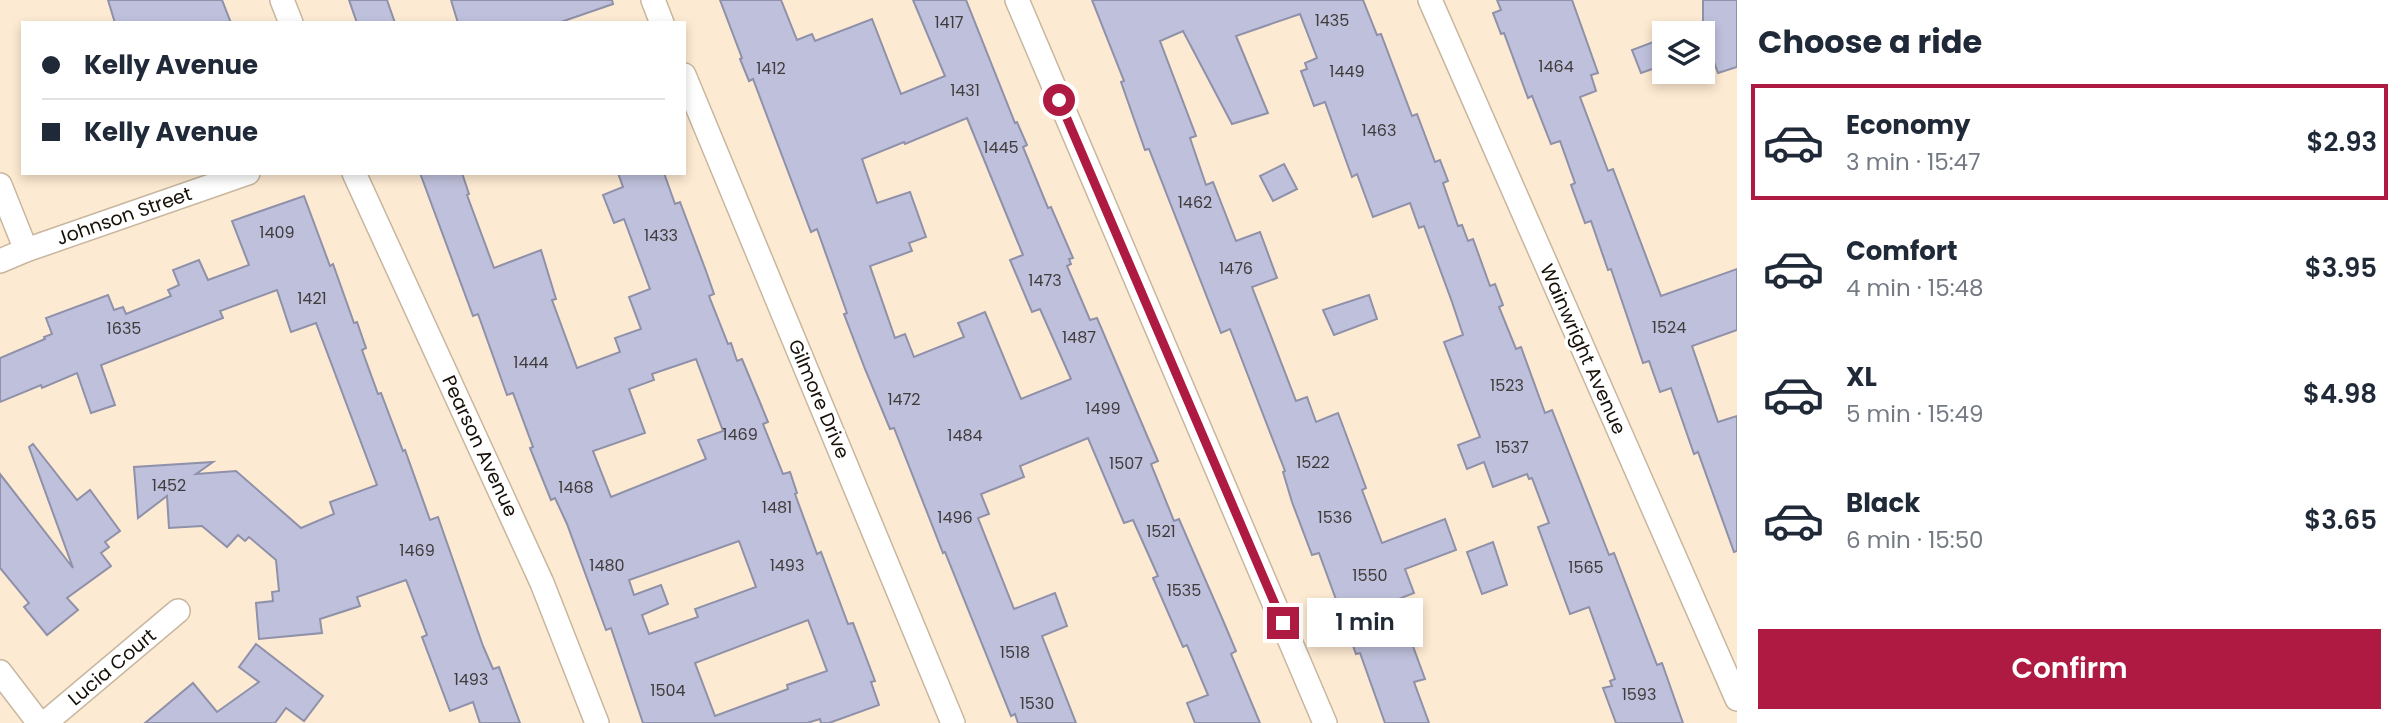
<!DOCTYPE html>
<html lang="en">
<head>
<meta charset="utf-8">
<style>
  body { margin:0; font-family:Poppins,sans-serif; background:#f2f2f3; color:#1f2937; height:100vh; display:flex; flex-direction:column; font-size:26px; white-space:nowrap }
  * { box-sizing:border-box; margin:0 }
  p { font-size:23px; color:#747a83 }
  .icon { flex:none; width:38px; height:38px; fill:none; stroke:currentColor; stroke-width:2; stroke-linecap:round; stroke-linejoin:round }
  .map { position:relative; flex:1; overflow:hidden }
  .details { display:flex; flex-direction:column; background:#fff; width:665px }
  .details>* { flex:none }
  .hud { position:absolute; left:21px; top:21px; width:665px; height:154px; border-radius:0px; box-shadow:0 4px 10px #0003; display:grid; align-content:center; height:154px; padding:0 21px; background:#fff }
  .controls { position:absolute; left:1652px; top:21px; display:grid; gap:14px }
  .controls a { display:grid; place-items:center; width:63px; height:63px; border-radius:0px; background:#fff; box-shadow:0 4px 10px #0003; font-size:35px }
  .end { position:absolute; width:32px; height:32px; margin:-16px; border:9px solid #ae1a41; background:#fff; box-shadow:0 0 0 4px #fff }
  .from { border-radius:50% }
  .bubble { position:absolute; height:49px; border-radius:0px; background:#fff; box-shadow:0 4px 10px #0003; font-size:23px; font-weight:600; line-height:49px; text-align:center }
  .hud b { display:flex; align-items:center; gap:24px; height:66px; font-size:26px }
  .hud b+b { border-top:2px solid #e0e1e3 }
  .hud i { width:18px; height:18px; background:#1f2937 }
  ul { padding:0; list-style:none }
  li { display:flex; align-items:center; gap:21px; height:116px; margin:0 14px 10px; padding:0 7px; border:4px solid transparent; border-radius:0px }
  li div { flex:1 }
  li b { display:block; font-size:26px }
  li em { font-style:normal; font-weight:600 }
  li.selected { border-color:#ae1a41 }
  li>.icon { width:63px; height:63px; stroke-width:1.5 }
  h2 { padding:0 21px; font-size:32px; line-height:84px }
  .primary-button { display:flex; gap:14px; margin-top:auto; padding:14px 21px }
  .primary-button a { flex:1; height:80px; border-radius:0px; background:#ae1a41; color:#fff; font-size:28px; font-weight:600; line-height:80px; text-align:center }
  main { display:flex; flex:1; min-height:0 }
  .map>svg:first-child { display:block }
</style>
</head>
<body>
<main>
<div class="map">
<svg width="1737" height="723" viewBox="0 0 1737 723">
  <rect width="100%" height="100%" fill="#fdead2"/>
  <g fill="#bfc0db" stroke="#8f90a9" stroke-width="2" fill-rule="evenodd">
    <polygon points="108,0 222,0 231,23 115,23"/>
    <polygon points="349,0 387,0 395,23 357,23"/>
    <polygon points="451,0 612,0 613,4 558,23 458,23"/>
    <path d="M 720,0 L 781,0 L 797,40 L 812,34 L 815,41 L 872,19 L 901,94 L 945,76 L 913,0 L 966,0 L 1015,123 L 1017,122 L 1027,145 L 1023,147 L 1048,208 L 1051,207 L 1073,258 L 1069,259 L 1071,264 L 1067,266 L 1090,320 L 1097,318 L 1148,438 L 1158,461 L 1151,464 L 1174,521 L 1179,519 L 1222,618 L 1236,651 L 1231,654 L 1260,723 L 1195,723 L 1187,703 L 1208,695 L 1187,645 L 1183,647 L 1153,578 L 1158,576 L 1133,520 L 1124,523 L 1088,438 L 1020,466 L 1024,477 L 981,494 L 989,514 L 978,518 L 1014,609 L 1055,593 L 1067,626 L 1042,636 L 1076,723 L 1018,723 L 1015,714 L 1011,716 L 945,552 L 943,553 L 894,428 L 890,429 L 865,369 L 844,314 L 847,313 L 817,229 L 811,232 L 753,79 L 749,81 L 740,59 L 742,58 ZM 967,118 L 1023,255 L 1010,260 L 1032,312 L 1040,309 L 1071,379 L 1021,399 L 985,312 L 958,323 L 964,337 L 914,357 L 905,334 L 895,338 L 870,266 L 912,251 L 909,243 L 926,237 L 910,192 L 877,203 L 862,159 L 904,142 L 905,144 Z"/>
    <polygon points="1092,0 1363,0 1377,35 1381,34 1412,116 1417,114 1435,162 1440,160 1448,181 1443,183 1458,226 1462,225 1468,241 1473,239 1490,286 1495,284 1503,305 1499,307 1516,349 1521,347 1545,413 1552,410 1602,537 1609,555 1614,553 1657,665 1662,663 1683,723 1616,723 1603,688 1612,686 1610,681 1615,679 1589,607 1570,614 1538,527 1549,523 1532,478 1529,479 1527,474 1493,487 1484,462 1467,469 1458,445 1480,437 1444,342 1463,335 1452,302 1424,226 1419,228 1410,203 1373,217 1357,174 1352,177 1325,102 1314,106 1301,71 1307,69 1305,63 1317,58 1300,14 1236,36 1268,113 1232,124 1183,31 1160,41 1196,136 1190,138 1206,185 1213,182 1236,241 1260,232 1277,278 1252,287 1296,401 1307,397 1316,422 1338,413 1366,488 1362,490 1382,543 1445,519 1456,550 1405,569 1414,593 1396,600 1425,679 1414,682 1429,723 1385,723 1360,653 1356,654 1319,553 1312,555 1292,502 1283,472 1285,471 1230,329 1221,333 1149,149 1145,150 1121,82 1124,81"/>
    <polygon points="1497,0 1572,0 1598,73 1591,75 1596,91 1580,97 1608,171 1613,169 1661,296 1737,269 1737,330 1692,346 1718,422 1737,416 1737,551 1734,552 1698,452 1694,454 1671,388 1660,392 1649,361 1643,363 1611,269 1608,270 1591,221 1585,223 1571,185 1575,183 1560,141 1551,144 1532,96 1528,98 1504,33 1501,34 1493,13 1501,10"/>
    <polygon points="1703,0 1737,0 1737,67 1718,73 1710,51 1703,53"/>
    <polygon points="1664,38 1664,65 1641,73 1632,50"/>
    <polygon points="1284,164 1297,189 1273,201 1260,176"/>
    <path d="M 420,173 L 462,173 L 469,194 L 467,195 L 494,268 L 541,250 L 556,299 L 552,300 L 577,368 L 620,352 L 615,338 L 641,329 L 629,297 L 650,289 L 624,219 L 614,223 L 603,195 L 623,187 L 618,173 L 664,173 L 675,204 L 680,202 L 706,271 L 714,294 L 709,296 L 728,344 L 731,343 L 737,361 L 742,359 L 759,400 L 768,422 L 763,424 L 783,474 L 790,472 L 797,493 L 795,494 L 817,554 L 821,552 L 848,624 L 853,623 L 875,681 L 871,682 L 879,705 L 829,723 L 821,723 L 820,719 L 807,723 L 643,723 L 611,628 L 606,630 L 567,524 L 555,498 L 551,500 L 530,448 L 533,447 L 513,393 L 507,395 L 478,314 L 473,316 ZM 696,359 L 723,431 L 698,440 L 706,459 L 611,497 L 593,451 L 645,433 L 629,389 L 654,380 L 652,374 ZM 739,541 L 756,587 L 695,609 L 698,617 L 649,634 L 642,615 L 668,604 L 661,585 L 634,595 L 629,580 ZM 808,620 L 827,671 L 787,685 L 788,689 L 715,716 L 695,663 Z"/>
    <polygon points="304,196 330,266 333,264 354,323 357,322 366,348 362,350 378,394 381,393 403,451 405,450 430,520 438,517 483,646 493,669 499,667 520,723 480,723 473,702 450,711 422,637 427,635 406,580 357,597 360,606 320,619 322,633 259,639 256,603 273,601 272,592 279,591 276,560 249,537 245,541 238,535 227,547 202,526 169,528 167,496 138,518 134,467 213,462 196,474 236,471 301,528 334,514 330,502 377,485 316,323 291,332 277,290 220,311 223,318 101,365 115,405 91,413 77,373 42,388 41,385 0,402 0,358 45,339 44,337 52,334 46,318 108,295 114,310 123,307 126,314 171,296 168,290 179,285 173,270 199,260 208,280 249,265 232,221"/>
    <polygon points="1369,295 1377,319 1334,335 1323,310"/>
    <polygon points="33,444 77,500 90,490 120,531 105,542 109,547 101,553 111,566 67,598 78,610 47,635 24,607 29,603 0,568 0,474 73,568 29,447"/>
    <polygon points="1493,542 1507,585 1482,594 1467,552"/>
    <polygon points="256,644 323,696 304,721 286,708 275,723 145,723 193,683 217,712 259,682 239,667"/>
  </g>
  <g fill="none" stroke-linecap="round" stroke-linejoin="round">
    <defs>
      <g id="street">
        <polyline points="282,0 291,23"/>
        <polyline points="653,0 662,23"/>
        <polyline points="1017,0 1325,723"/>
        <polyline points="1430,0 1737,699"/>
        <polyline points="684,75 953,723"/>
        <polyline points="354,173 542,583 597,723"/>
        <polyline points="0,185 26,250"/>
        <polyline points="0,261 26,250 248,173"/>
        <polyline points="0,672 39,723"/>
        <polyline points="45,723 178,611"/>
      </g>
    </defs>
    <use href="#street" stroke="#c8b69f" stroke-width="26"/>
    <use href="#street" stroke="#fff" stroke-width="23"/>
  </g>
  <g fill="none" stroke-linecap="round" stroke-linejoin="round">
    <polyline stroke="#ae1a41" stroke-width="9" points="1059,100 1283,623"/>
  </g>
  <g text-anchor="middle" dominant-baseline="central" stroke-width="7" stroke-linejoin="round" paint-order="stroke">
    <g font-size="16" fill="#403c3d">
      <text x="1332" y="20">1435</text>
      <text x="949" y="22">1417</text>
      <text x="1556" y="66">1464</text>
      <text x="771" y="68">1412</text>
      <text x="1347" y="71">1449</text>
      <text x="965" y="90">1431</text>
      <text x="1379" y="130">1463</text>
      <text x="1001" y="147">1445</text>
      <text x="1195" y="202">1462</text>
      <text x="277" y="232">1409</text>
      <text x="661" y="235">1433</text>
      <text x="1236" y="268">1476</text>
      <text x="1045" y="280">1473</text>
      <text x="312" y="298">1421</text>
      <text x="1669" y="327">1524</text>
      <text x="124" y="328">1635</text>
      <text x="1079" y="337">1487</text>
      <text x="531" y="362">1444</text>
      <text x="1507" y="385">1523</text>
      <text x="904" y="399">1472</text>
      <text x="1103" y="408">1499</text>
      <text x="740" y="434">1469</text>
      <text x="965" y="435">1484</text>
      <text x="1512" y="447">1537</text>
      <text x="1313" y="462">1522</text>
      <text x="1126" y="463">1507</text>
      <text x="169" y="485">1452</text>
      <text x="576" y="487">1468</text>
      <text x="777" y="507">1481</text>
      <text x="955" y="517">1496</text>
      <text x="1335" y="517">1536</text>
      <text x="1161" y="531">1521</text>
      <text x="417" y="550">1469</text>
      <text x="607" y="565">1480</text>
      <text x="787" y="565">1493</text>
      <text x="1586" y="567">1565</text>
      <text x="1370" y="575">1550</text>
      <text x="1184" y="590">1535</text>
      <text x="1015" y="652">1518</text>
      <text x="471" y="679">1493</text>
      <text x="668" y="690">1504</text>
      <text x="1639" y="694">1593</text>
      <text x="1037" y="703">1530</text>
    </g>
    <g font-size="19" fill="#161008" stroke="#fff">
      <text transform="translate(124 216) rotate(-19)">Johnson Street</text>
      <text transform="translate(1583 349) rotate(66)">Wainwright Avenue</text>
      <text transform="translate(819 399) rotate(67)">Gilmore Drive</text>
      <text transform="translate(480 446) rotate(65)">Pearson Avenue</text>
      <text transform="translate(112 667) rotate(-40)">Lucia Court</text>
    </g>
  </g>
</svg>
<div class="controls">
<a><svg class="icon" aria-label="layers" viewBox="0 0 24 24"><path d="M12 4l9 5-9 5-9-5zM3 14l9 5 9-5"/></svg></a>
</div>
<i class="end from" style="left:1059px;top:100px"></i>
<i class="end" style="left:1283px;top:623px"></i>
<div class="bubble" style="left:1307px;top:598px;width:116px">1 min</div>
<div class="hud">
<b><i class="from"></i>Kelly Avenue</b>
<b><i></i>Kelly Avenue</b>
</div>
</div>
<section class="details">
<h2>Choose a ride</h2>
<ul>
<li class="selected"><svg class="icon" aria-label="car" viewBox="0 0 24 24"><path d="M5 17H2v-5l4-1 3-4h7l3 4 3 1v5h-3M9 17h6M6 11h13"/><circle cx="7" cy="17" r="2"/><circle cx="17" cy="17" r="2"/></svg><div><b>Economy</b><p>3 min · 15:47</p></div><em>$2.93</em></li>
<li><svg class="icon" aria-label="car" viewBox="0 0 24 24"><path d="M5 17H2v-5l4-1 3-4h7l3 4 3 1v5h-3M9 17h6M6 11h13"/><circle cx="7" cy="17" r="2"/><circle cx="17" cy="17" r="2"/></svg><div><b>Comfort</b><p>4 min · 15:48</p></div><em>$3.95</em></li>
<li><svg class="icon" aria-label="car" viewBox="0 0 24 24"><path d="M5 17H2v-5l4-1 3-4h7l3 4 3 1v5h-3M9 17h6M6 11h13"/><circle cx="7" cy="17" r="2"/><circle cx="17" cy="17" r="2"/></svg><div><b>XL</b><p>5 min · 15:49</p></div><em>$4.98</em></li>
<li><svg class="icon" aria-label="car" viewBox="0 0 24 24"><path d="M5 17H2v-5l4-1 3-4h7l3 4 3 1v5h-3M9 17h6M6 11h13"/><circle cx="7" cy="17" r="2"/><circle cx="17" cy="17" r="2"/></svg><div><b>Black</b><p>6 min · 15:50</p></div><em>$3.65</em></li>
</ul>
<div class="primary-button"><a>Confirm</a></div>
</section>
</main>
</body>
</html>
